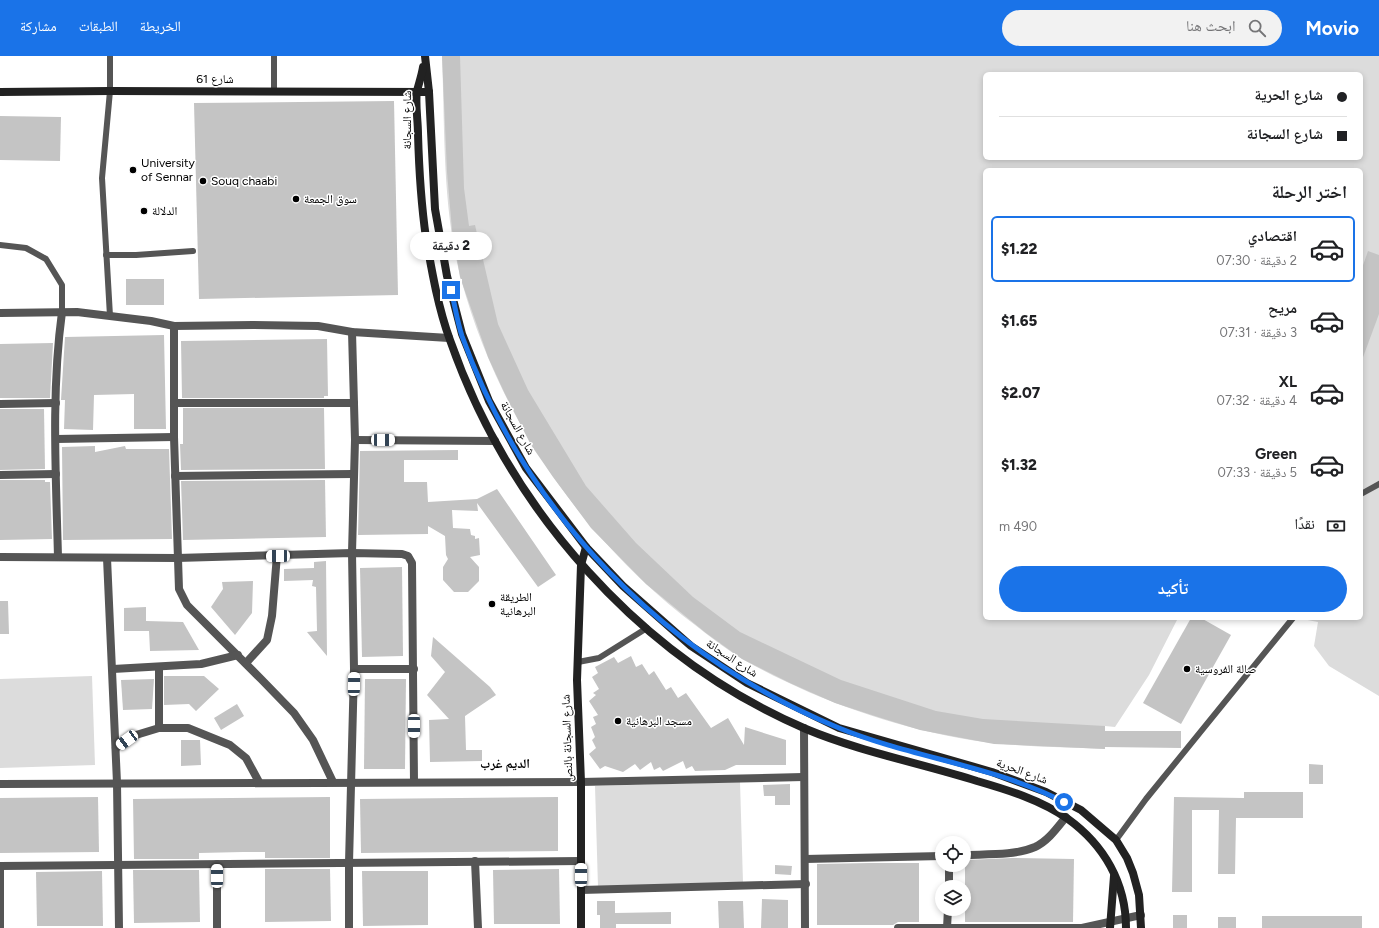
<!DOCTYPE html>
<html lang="ar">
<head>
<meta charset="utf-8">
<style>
  body { margin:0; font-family:Figtree,"Noto Naskh Arabic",sans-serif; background:#f2f2f2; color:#202124; direction:rtl; height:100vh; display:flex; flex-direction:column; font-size:15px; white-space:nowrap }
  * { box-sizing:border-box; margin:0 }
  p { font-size:13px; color:#757577 }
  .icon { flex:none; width:22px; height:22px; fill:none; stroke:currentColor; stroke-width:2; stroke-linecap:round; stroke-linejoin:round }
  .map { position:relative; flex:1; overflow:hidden; direction:ltr }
  .panel { position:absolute; left:983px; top:112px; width:380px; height:452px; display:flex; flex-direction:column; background:#fff; border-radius:6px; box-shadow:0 2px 6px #0003; direction:rtl }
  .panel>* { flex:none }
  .hud { position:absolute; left:983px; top:16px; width:380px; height:88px; border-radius:6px; box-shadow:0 2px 6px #0003; direction:rtl; display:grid; align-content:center; height:88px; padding:0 16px; background:#fff }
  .controls { position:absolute; left:935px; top:780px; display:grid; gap:8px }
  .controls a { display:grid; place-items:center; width:36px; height:36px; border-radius:50%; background:#fff; box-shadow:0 2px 6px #0003; font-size:20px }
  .end { position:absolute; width:18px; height:18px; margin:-9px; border:5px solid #1a73e8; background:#fff; box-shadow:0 0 0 2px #fff }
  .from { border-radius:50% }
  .bubble { position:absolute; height:28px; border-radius:14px; background:#fff; box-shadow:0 2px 6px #0003; font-size:13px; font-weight:800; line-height:28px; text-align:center; direction:rtl }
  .car { position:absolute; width:12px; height:24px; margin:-12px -6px; border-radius:5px; box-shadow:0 0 3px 1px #0007; background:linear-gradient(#fff 24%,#345 0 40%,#fff 0 76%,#345 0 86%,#fff 0) }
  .hud b { display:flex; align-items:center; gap:14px; height:38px; font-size:15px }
  .hud b+b { border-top:1px solid #e0e0e0 }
  .hud i { width:10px; height:10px; background:#202124 }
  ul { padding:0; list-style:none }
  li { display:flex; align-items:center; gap:12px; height:66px; margin:0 8px 6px; padding:0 8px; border:2px solid transparent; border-radius:6px }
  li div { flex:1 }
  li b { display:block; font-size:15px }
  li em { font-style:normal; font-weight:800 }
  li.on { border-color:#1a73e8 }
  li>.icon { width:36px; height:36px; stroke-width:1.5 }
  h2 { padding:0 16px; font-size:18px; line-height:48px }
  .pay { display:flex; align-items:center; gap:10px; height:44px; padding:0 16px; font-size:15px }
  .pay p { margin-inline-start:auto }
  .action { display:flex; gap:8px; margin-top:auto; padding:8px 16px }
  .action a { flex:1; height:46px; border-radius:24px; background:#1a73e8; color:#fff; font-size:16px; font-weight:800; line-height:46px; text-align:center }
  header { display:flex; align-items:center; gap:24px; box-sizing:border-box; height:56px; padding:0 20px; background:#1a73e8; color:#fff }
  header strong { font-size:19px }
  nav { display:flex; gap:22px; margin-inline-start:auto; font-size:14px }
  .search { width:280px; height:36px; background:#f2f2f2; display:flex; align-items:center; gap:10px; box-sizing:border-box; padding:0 14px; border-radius:22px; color:#757577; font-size:15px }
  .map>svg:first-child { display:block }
</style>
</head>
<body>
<header>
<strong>Movio</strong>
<div class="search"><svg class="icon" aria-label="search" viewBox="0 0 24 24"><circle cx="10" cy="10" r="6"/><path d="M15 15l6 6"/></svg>ابحث هنا</div>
<nav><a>الخريطة</a><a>الطبقات</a><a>مشاركة</a></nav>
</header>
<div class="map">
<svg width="1379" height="872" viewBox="0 0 1379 872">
  <rect width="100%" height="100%" fill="#fff"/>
  <g fill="#dcdcdc" fill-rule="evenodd">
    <path d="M 442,0 L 1379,0 L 1379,640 L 1329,610 L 1314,590 L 1318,566 L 1297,562 L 1361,562 L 1361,114 L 985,114 L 985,562 L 1178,562 L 1149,619 L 1115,671 L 1105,670 L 1105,693 C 1057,691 1007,691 959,682 C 884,668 810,641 744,604 C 722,591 702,574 682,559 C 575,473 497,355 461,223 C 442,151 445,73 442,0 ZM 985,18 L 1361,18 L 1361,102 L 985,102 Z"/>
    <polygon points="92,620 95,709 0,712 0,623"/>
    <polygon points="740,726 743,827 598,831 595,730"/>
  </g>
  <g fill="#c4c4c4">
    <polygon points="442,0 460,0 464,132 469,170 475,169 498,268 528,334 586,430 636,487 693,541 740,576 841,624 936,655 983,663 1105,670 1105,675 1181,675 1181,692 1105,691 1105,693 994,688 920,674 878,661 835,647 790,627 742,603 706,577 646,528 591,472 553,421 531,389 505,338 488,301 460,221 452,174 447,116"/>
    <polygon points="394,45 398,239 199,243 194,47"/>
    <polygon points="0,60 61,61 60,105 0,104"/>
    <polygon points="1368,195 1379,199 1379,258 1362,304 1361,215"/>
    <rect x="126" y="223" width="38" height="26"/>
    <polygon points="164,279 166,373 134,373 134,338 94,339 93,374 64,373 65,344 61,344 65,281"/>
    <polygon points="327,283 328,340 324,340 324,342 182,342 181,285"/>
    <polygon points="53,287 50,342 0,342 0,288"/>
    <polygon points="183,352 324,352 325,413 181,414 180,388 183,388"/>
    <polygon points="0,353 44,353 45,413 0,414"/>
    <polygon points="95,390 95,396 125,390 126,393 169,393 172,483 63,484 62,391"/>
    <polygon points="458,394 458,404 404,404 404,426 427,426 428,446 477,443 497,433 556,519 538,531 477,447 478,455 452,454 453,472 470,473 471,479 475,480 475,483 479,482 480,499 470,501 479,511 479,525 468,536 454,536 443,524 443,511 448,503 446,499 445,480 428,470 428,478 358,479 360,395"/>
    <polygon points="0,424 45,424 45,426 50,426 52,483 0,484"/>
    <polygon points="325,424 326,481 183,484 181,425"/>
    <polygon points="326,505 327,600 307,576 317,575 316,531 312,530 313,524 284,525 284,513 314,512 314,506"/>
    <polygon points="402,511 403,600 362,601 360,512"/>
    <polygon points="253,525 252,557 235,579 211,551 223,533 222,526"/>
    <polygon points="0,545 8,545 9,578 0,578"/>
    <polygon points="146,551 146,565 183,566 199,594 150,595 149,575 124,575 124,552"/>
    <polygon points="1191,562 1201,562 1231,579 1181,668 1143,647"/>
    <polygon points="433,581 490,631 496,639 465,660 466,694 482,694 482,705 430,706 429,664 449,663 427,639 445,616 431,600"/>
    <polygon points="631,600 636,611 642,608 649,619 654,615 666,634 671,631 678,642 686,637 711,672 728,662 744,689 745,671 786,684 786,709 736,709 725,714 695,715 692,710 686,713 683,705 663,715 660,711 654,714 651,706 640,714 635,708 623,716 605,710 600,713 589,698 596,692 592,684 595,681 591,671 596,668 593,661 598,659 589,645 596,639 593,637 599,633 592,621 598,617 595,611 614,601 618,607"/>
    <polygon points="164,620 204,620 219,633 196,655 189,648 164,649"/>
    <polygon points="154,623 152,653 123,654 121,624"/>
    <polygon points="365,623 406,623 405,713 364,713"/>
    <polygon points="237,648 244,660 221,674 214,662"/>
    <polygon points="181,684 200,684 201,709 181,710"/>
    <polygon points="1309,708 1323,709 1323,728 1309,728"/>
    <polygon points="790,728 790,749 775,749 775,740 764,740 763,729"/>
    <polygon points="1244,736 1303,736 1303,762 1236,762 1235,818 1218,818 1219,754 1192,754 1192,836 1172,836 1174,741 1244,742"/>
    <polygon points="98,741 99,796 0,797 0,742"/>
    <polygon points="330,741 330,802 265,802 265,796 243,796 199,797 199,803 134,803 133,743"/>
    <polygon points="558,741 558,795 361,797 360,743"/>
    <polygon points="1012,802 1074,803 1073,866 965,866 965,804"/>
    <polygon points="870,807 919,807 919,866 898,866 893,869 817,869 817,808"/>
    <polygon points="775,809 792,810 791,819 775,818"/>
    <polygon points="265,813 330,813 331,865 265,866"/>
    <polygon points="559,813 560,868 494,868 493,814"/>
    <polygon points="133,814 199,814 200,866 134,867"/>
    <polygon points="102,815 103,870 37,870 36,816"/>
    <polygon points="362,815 428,815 428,869 363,870"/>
    <polygon points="762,843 788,844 788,872 761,872"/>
    <polygon points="597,845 615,845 615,857 671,856 671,868 616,868 616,872 600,872 600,859 597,859"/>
    <polygon points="718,845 743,845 744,872 719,872"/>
    <rect x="1173" y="859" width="14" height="13"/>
    <rect x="1262" y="860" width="100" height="12"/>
    <rect x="1218" y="861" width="18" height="11"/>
  </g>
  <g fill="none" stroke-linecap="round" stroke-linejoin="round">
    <g stroke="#555" stroke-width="6">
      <polyline points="274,0 274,35"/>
      <polyline points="0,189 26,192 46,203 62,229 62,256"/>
      <polyline points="106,199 136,199 193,195"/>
      <polyline points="110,260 102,122 110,35 110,0"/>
      <polyline points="1361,438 1379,428"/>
      <polyline points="578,606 599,602 647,572"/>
      <polyline points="1116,784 1146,743 1293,562"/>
    </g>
    <g stroke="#555" stroke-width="8">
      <polyline points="0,257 77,256 151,265 174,270 253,269 318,270 352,276 449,282"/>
      <polyline points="174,270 174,381 179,533 187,549 261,623 294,657 313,684 333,726"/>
      <polyline points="174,347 354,347"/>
      <polyline points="0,348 56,347"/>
      <polyline points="56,383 174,381"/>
      <polyline points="355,384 495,385"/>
      <polyline points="0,419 56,418"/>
      <polyline points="175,420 353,418"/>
      <polyline points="0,501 177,502 352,497 402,498 408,500 412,507 414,726"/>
      <path d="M 58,501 C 56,420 51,337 62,256"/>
      <polyline points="107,502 117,727 119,872"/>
      <polyline points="246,607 267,584 272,560 277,499"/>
      <polyline points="113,613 201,608 238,599"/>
      <polyline points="354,613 414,613"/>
      <polyline points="159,672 159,611"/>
      <polyline points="804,672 805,872"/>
      <polyline points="116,692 136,679 159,672 188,672 230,689 246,702 259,726"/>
      <polyline points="0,728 581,726 803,721"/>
      <path d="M 964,799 C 986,798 1014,800 1035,791 C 1048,785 1057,772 1066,761"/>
      <polyline points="805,803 942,800"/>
      <polyline points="475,805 478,872"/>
      <polyline points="217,808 217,872"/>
      <polyline points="0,810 581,805"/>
      <polyline points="949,831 949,809"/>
      <polyline points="581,834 806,828"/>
      <polyline points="0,871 0,810"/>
      <polyline points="349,872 349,807 354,613 352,497 355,384 352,276"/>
      <polyline points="898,872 1082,872 1141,859"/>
      <polyline points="947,872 948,853"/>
    </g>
    <g stroke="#222" stroke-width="8">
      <polyline points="425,0 429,36 435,153 447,220 462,278 489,345 526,412 586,491 623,530 691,590 747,627 839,672 992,716 1046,736 1081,754 1116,784 1127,802 1133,817 1139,839 1141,872"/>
      <path d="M 423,11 C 422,18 419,27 417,35 C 415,48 418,64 418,78 C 419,113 421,147 426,182 C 432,216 438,251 450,284 C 509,453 640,602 806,673 C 861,696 920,707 977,725 C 1008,734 1041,744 1068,763 C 1104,789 1126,827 1126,872"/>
      <polyline points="0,36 110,35 429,36"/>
      <polyline points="581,872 581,726 577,624 581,509 586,491"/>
      <polyline points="1110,872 1114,820"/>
    </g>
  </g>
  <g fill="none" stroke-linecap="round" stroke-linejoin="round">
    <path stroke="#1a73e8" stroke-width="5" d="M 451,234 C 455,249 457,265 462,280 C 526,458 664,600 839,672 C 912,702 992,709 1064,746"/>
  </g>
  <g fill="#000" stroke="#fff" stroke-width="1.5">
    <circle cx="133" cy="114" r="4"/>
    <circle cx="203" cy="125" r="4"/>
    <circle cx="296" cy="143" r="4"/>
    <circle cx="144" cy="155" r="4"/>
    <circle cx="492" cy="548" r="4"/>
    <circle cx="1187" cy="613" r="4"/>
    <circle cx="618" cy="665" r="4"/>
  </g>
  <g text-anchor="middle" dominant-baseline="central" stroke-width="3" stroke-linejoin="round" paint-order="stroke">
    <g font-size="12" fill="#000" stroke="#fff">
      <text x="215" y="23">شارع 61</text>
      <text transform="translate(407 64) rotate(-90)">شارع السجانة</text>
      <text transform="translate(518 372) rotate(61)">شارع السجانة</text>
      <text transform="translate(732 602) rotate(33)">شارع السجانة</text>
      <text transform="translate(567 682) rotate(-92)">شارع السجانة بالنص</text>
      <text transform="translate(1022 715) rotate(20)">شارع الحرية</text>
    </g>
    <g font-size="12" fill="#000" stroke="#fff" text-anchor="start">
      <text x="141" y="107">University<tspan x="141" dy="14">of Sennar</tspan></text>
      <text x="211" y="125">Souq chaabi</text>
      <text x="304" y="143">سوق الجمعة</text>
      <text x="152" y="155">الدلالة</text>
      <text x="500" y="541">الطريقة<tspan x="500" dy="14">البرهانية</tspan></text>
      <text x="1195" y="613">صالة الفروسية</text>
      <text x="626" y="665">مسجد البرهانية</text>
    </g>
    <g font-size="13" font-weight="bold" fill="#000" stroke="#fff">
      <text x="505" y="707">الديم غرب</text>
    </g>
  </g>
</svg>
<div class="controls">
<a><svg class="icon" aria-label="locate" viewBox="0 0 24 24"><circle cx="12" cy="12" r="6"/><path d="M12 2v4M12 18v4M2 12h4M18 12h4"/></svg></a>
<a><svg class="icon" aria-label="layers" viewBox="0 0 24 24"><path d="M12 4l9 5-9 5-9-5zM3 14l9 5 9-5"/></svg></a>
</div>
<i class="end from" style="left:1064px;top:746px"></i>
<i class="end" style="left:451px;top:234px"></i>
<div class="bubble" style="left:410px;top:176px;width:82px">2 دقيقة</div>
<i class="car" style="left:383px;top:384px;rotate:90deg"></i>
<i class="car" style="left:278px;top:500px;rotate:269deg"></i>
<i class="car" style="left:354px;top:628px;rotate:1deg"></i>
<i class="car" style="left:414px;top:670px;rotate:180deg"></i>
<i class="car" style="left:127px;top:684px;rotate:234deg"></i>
<i class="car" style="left:581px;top:819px;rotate:0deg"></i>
<i class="car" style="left:217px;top:820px;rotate:0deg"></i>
<div class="hud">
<b><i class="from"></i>شارع الحرية</b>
<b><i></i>شارع السجانة</b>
</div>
<section class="panel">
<h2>اختر الرحلة</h2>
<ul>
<li class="on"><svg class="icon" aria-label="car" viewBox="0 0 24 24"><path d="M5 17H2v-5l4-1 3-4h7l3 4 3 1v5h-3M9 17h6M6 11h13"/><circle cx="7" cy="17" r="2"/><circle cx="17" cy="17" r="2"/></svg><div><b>اقتصادي</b><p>2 دقيقة · 07:30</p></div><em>$1.22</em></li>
<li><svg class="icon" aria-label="car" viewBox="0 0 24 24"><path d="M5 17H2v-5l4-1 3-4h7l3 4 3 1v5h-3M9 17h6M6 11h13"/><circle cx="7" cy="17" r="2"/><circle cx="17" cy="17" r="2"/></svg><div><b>مريح</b><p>3 دقيقة · 07:31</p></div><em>$1.65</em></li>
<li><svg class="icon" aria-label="car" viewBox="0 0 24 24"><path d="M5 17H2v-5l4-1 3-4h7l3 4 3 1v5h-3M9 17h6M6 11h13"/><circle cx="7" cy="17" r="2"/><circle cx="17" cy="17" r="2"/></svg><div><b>XL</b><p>4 دقيقة · 07:32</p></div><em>$2.07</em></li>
<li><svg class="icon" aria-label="car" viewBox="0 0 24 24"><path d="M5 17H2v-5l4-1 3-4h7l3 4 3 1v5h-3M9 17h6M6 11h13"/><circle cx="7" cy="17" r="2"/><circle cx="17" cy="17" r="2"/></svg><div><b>Green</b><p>5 دقيقة · 07:33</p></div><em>$1.32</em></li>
</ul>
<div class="pay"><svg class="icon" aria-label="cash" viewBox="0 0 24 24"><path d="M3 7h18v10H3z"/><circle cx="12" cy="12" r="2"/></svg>نقدًا<p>490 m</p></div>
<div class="action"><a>تأكيد</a></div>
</section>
</div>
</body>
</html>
